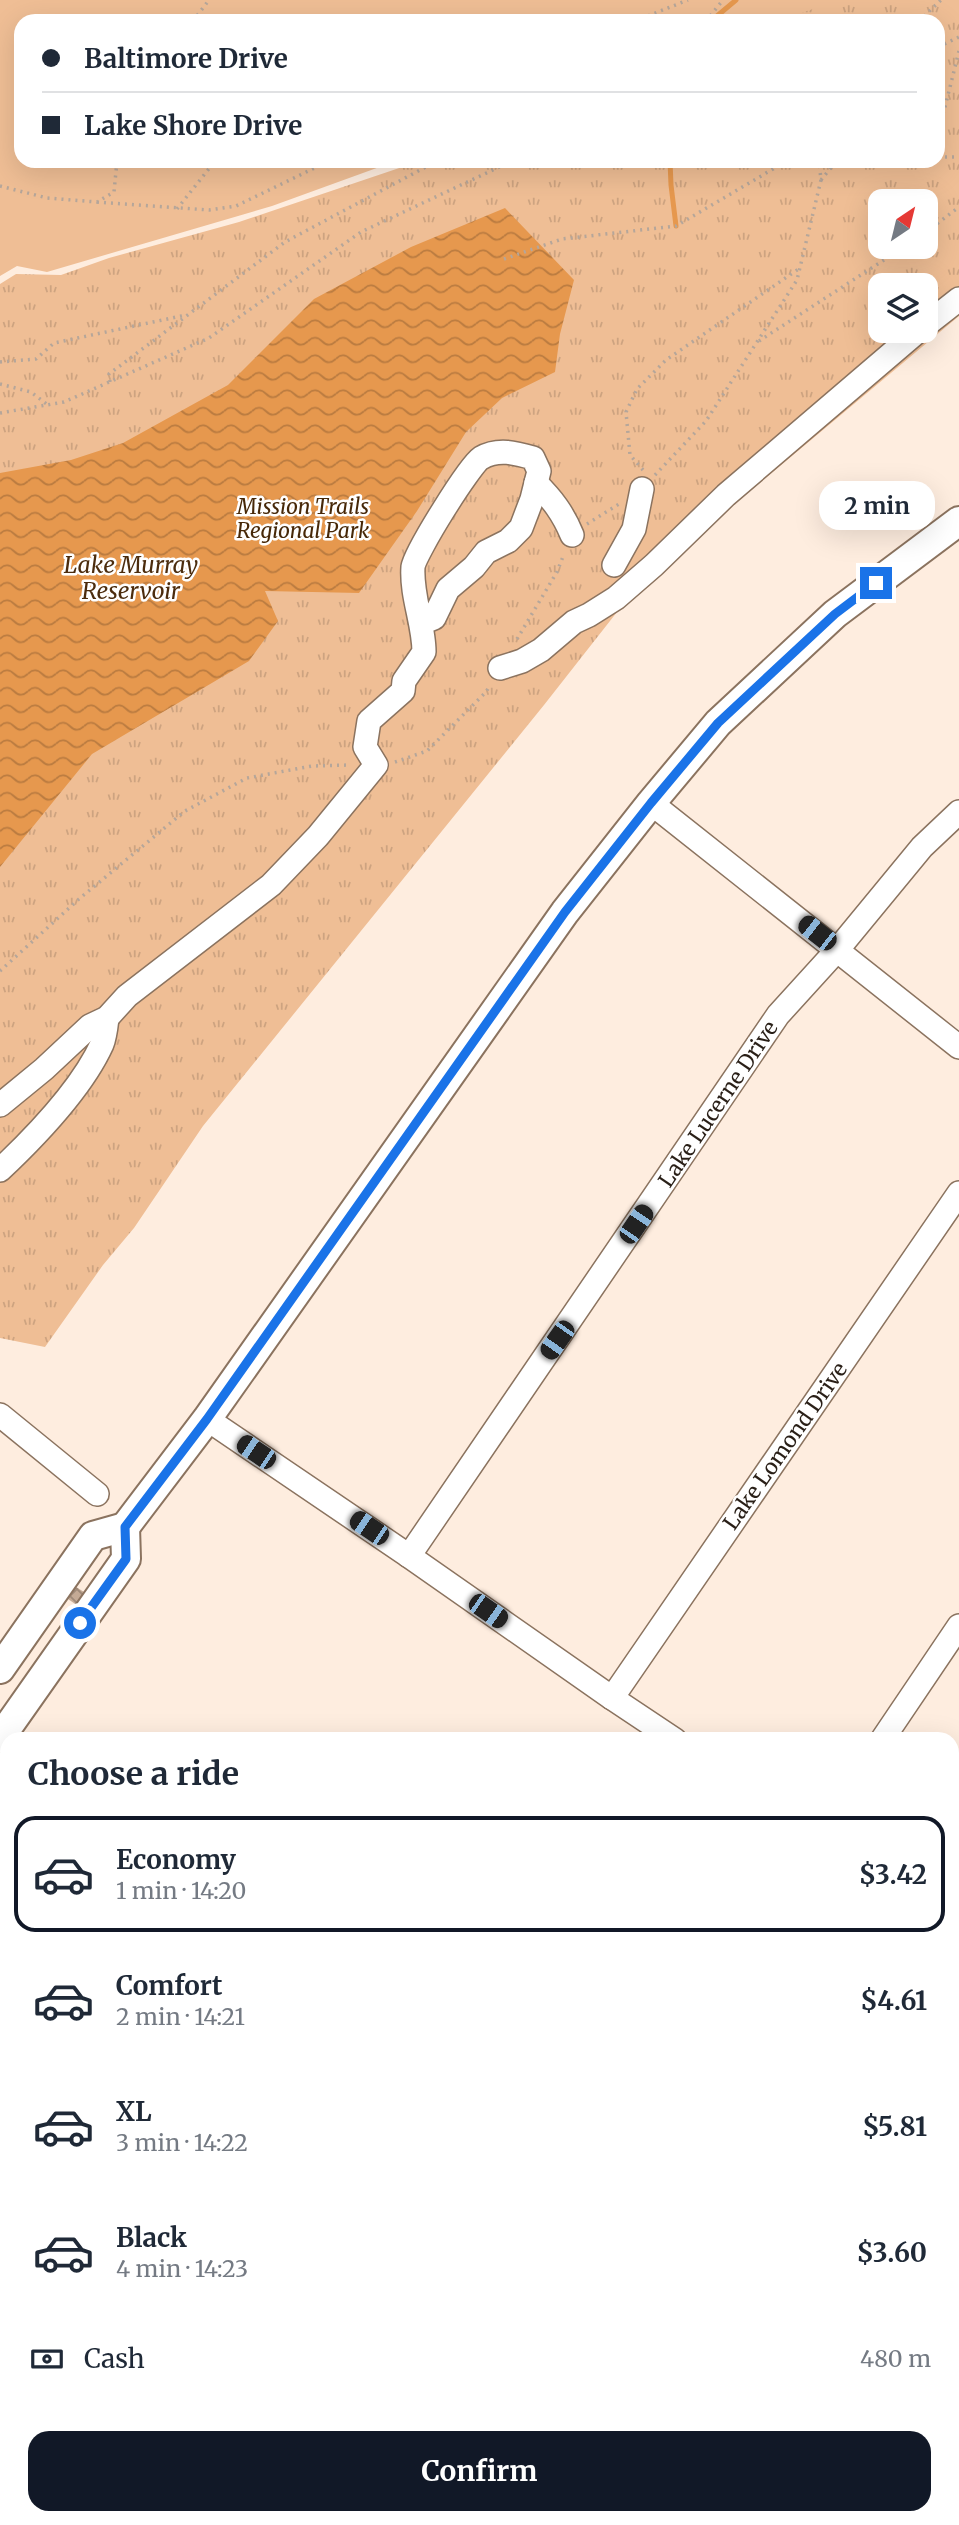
<!DOCTYPE html>
<html lang="en">
<head>
<meta charset="utf-8">
<style>
  body { margin:0; font-family:Merriweather,serif; background:#f2f2f3; color:#1f2937; height:100vh; display:flex; flex-direction:column; font-size:26px; white-space:nowrap }
  * { box-sizing:border-box; margin:0 }
  p { font-size:23px; color:#747a83 }
  .icon { flex:none; width:38px; height:38px; fill:none; stroke:currentColor; stroke-width:2; stroke-linecap:round; stroke-linejoin:round }
  .map { position:relative; flex:1; overflow:hidden }
  .sheet { position:absolute; left:0px; top:1732px; width:959px; height:793px; display:flex; flex-direction:column; background:#fff; border-radius:21px 21px 0 0; box-shadow:0 7px 28px #0002 }
  .sheet>* { flex:none }
  .hud { position:absolute; left:14px; top:14px; width:931px; height:154px; border-radius:21px; box-shadow:0 7px 28px #0002; display:grid; align-content:center; height:154px; padding:0 28px; background:#fff }
  .needle { width:46px; rotate:35deg }
  .buttons { position:absolute; left:868px; top:189px; display:grid; gap:14px }
  .buttons a { display:grid; place-items:center; width:70px; height:70px; border-radius:14px; background:#fff; box-shadow:0 7px 28px #0002; font-size:35px }
  .end { position:absolute; width:32px; height:32px; margin:-16px; border:9px solid #1a73e8; background:#fff; box-shadow:0 0 0 4px #fff }
  .from { border-radius:50% }
  .bubble { position:absolute; height:49px; border-radius:21px; background:#fff; box-shadow:0 7px 28px #0002; font-size:23px; font-weight:700; line-height:49px; text-align:center }
  .car { position:absolute; width:21px; height:42px; margin:-21px -10px; border-radius:9px; box-shadow:0 0 5px 2px #0007; background:linear-gradient(#222 24%,#8ab4d8 0 40%,#222 0 76%,#8ab4d8 0 86%,#222 0) }
  .hud b { display:flex; align-items:center; gap:24px; height:66px; font-size:26px }
  .hud b+b { border-top:2px solid #e0e1e3 }
  .hud i { width:18px; height:18px; background:#1f2937 }
  ul { padding:0; list-style:none }
  li { display:flex; align-items:center; gap:21px; height:116px; margin:0 14px 10px; padding:0 14px; border:4px solid transparent; border-radius:21px }
  li div { flex:1 }
  li b { display:block; font-size:26px }
  li em { font-style:normal; font-weight:700 }
  li.current { border-color:#111827 }
  li>.icon { width:63px; height:63px; stroke-width:1.5 }
  h2 { padding:0 28px; font-size:32px; line-height:84px }
  .pay { display:flex; align-items:center; gap:18px; height:77px; padding:0 28px; font-size:26px }
  .pay p { margin-inline-start:auto }
  .action { display:flex; gap:14px; margin-top:auto; padding:14px 28px }
  .action a { flex:1; height:80px; border-radius:21px; background:#111827; color:#fff; font-size:28px; font-weight:700; line-height:80px; text-align:center }
  .map>svg:first-child { display:block }
</style>
</head>
<body>
<div class="map">
<svg width="959" height="2525" viewBox="0 0 959 2525">
  <defs>
    <pattern id="park-tufts" width="24" height="20" patternUnits="userSpaceOnUse" patternTransform="scale(1.75)"><rect width="24" height="20" fill="#efbe95"/><path d="M3 7l-1-3M5 7V3M7 7l1-3M15 17l-1-3M17 17v-4M19 17l1-3" fill="none" stroke="#cda380"/></pattern>
    <pattern id="water-waves" width="16" height="10" patternUnits="userSpaceOnUse" patternTransform="scale(1.75)"><rect width="16" height="10" fill="#e6984e"/><path d="M0 5q4-4 8 0t8 0" fill="none" stroke="#ba7b40"/></pattern>
    <pattern id="building-cross-hatch" width="8" height="8" patternUnits="userSpaceOnUse" patternTransform="scale(1.75)"><rect width="8" height="8" fill="#c4aa95"/><path d="M0 0l8 8M0 8l8-8" fill="none" stroke="#9f8a79"/></pattern>
  </defs>
  <rect width="100%" height="100%" fill="#feeddf"/>
  <polygon fill="#efbe95" points="0,0 848,0 791,21 21,21 21,161 396,161 272,206 47,272 17,266 0,276"/>
  <g fill="url(#park-tufts)" fill-rule="evenodd">
    <path d="M 840,0 L 959,0 L 959,316 L 639,584 L 544,705 L 203,1126 L 134,1228 L 103,1265 L 45,1347 L 0,1338 L 0,284 L 16,274 L 61,275 L 109,258 L 239,222 L 420,161 L 938,161 L 938,21 L 777,21 ZM 880,201 L 926,201 L 926,247 L 880,247 ZM 880,285 L 926,285 L 926,331 L 880,331 Z"/>
    <polygon points="0,2345 7,2347 7,2518 952,2518 952,2456 959,2462 959,2525 0,2525"/>
  </g>
  <polygon fill="url(#water-waves)" points="505,208 574,280 560,334 555,372 502,398 466,432 417,511 359,593 265,591 278,621 249,661 92,754 0,867 0,473 71,460 123,443 228,385 314,299 411,247"/>
  <g fill="none" stroke-linecap="round" stroke-linejoin="round">
    <g stroke="#e6984e" stroke-width="5">
      <polyline points="711,21 736,0"/>
      <polyline points="670,161 671,185 676,226"/>
    </g>
  </g>
  <polygon fill="url(#building-cross-hatch)" points="76,1587 92,1597 84,1610 68,1599"/>
  <g fill="none" stroke-linecap="round" stroke-linejoin="round">
    <defs>
      <g id="minor">
        <polyline points="926,325 959,299"/>
        <path d="M 536,483 C 552,499 563,513 572,535"/>
        <polyline points="614,565 634,529 642,489"/>
        <polyline points="500,668 522,661 541,650 574,622 589,615 616,598 654,565 726,495 918,331"/>
        <polyline points="651,803 959,1047"/>
        <path d="M 0,1105 L 44,1069 L 90,1026 L 107,1018 L 127,996 L 271,885 L 318,836 L 376,765 L 365,747 L 369,721 L 403,691 L 404,681 L 424,652 C 424,624 411,596 413,567 C 415,553 469,466 481,458 C 498,448 516,453 533,458 L 539,471 L 532,499 L 521,528 L 508,541 L 486,552 L 474,567 L 448,589 L 434,618 L 422,623"/>
        <path d="M 0,1170 C 35,1137 82,1088 102,1044 C 105,1037 106,1027 107,1018"/>
        <polyline points="0,1415 97,1494"/>
        <polyline points="207,1419 409,1556 612,1698 675,1740"/>
        <polyline points="409,1556 778,1015 838,949 922,847 959,812"/>
        <polyline points="612,1698 959,1193"/>
        <polyline points="882,1740 959,1626"/>
        <polyline points="952,1905 959,1909"/>
        <polyline points="952,2032 959,2028"/>
        <polyline points="0,2111 7,2102"/>
        <polyline points="0,2236 7,2238"/>
        <polyline points="952,2285 959,2287"/>
      </g>
      <g id="major">
        <polyline points="125,1527 207,1419 565,912 651,803 718,723 835,614 959,521"/>
        <polyline points="0,1669 93,1536 125,1527"/>
        <polyline points="0,1738 126,1559 125,1527"/>
      </g>
    </defs>
    <use href="#minor" stroke="#8b735f" stroke-width="26"/>
    <use href="#major" stroke="#8b735f" stroke-width="32"/>
    <g stroke="#b5a69a" stroke-width="3.5" stroke-dasharray="2 5" stroke-linecap="butt">
      <polyline points="193,21 209,0"/>
      <polyline points="635,21 688,0"/>
      <polyline points="706,21 723,0"/>
      <polyline points="919,21 941,0"/>
      <polyline points="938,47 959,37"/>
      <polyline points="938,127 944,111 959,51"/>
      <polyline points="938,157 959,157"/>
      <polyline points="821,180 833,165 841,161"/>
      <polyline points="0,186 47,198 97,202 114,192 117,161"/>
      <polyline points="97,202 209,210 236,206 329,161"/>
      <polyline points="177,209 215,161"/>
      <polyline points="926,232 959,207"/>
      <polyline points="504,259 562,239 676,226 773,169 781,161"/>
      <polyline points="759,341 904,247"/>
      <polyline points="0,362 36,359 54,343 186,315"/>
      <polyline points="110,382 109,374 285,242 437,161"/>
      <polyline points="0,384 31,392 48,405"/>
      <polyline points="0,413 64,402 209,338 361,232 512,161"/>
      <polyline points="643,470 630,455 626,412 637,389 666,360 800,268"/>
      <polyline points="655,475 706,421 797,280 821,180 819,161"/>
      <polyline points="587,524 619,504"/>
      <polyline points="517,639 557,572 564,554"/>
      <polyline points="395,762 427,751 486,692 490,685"/>
      <polyline points="0,971 79,899 185,811 247,778 312,766 349,765"/>
      <polyline points="0,2446 7,2448"/>
      <polyline points="952,2476 959,2481"/>
    </g>
    <use href="#minor" stroke="#fff" stroke-width="23"/>
    <use href="#major" stroke="#fff" stroke-width="28"/>
  </g>
  <g fill="none" stroke-linecap="round" stroke-linejoin="round">
    <polyline stroke="#1a73e8" stroke-width="9" points="80,1623 126,1559 125,1527 207,1419 565,912 651,803 718,723 835,614 876,583"/>
  </g>
  <g text-anchor="middle" dominant-baseline="central" stroke-width="5" stroke-linejoin="round" paint-order="stroke">
    <g font-size="21" font-style="italic" fill="#472808" stroke="#fff">
      <text x="303" y="506">Mission Trails<tspan x="303" dy="24">Regional Park</tspan></text>
    </g>
    <g font-size="21" fill="#291f17" stroke="#fff">
      <text transform="translate(718 1104) rotate(-56)">Lake Lucerne Drive</text>
      <text transform="translate(785 1446) rotate(-55)">Lake Lomond Drive</text>
    </g>
    <g font-size="23" font-style="italic" fill="#4c2c0d" stroke="#fff">
      <text x="131" y="564">Lake Murray<tspan x="131" dy="26">Reservoir</tspan></text>
    </g>
  </g>
</svg>
<div class="buttons">
<a><svg class="needle" viewBox="-14 -14 28 28"><path d="M0-13l5 13h-10z" fill="#e53935"/><path d="M0 13l5-13h-10z" fill="#747a83"/></svg></a>
<a><svg class="icon" aria-label="layers" viewBox="0 0 24 24"><path d="M12 4l9 5-9 5-9-5zM3 14l9 5 9-5"/></svg></a>
</div>
<i class="end from" style="left:80px;top:1623px"></i>
<i class="end" style="left:876px;top:583px"></i>
<div class="bubble" style="left:819px;top:481px;width:116px">2 min</div>
<i class="car" style="left:817px;top:933px;rotate:308deg"></i>
<i class="car" style="left:636px;top:1224px;rotate:34deg"></i>
<i class="car" style="left:557px;top:1340px;rotate:215deg"></i>
<i class="car" style="left:256px;top:1452px;rotate:304deg"></i>
<i class="car" style="left:369px;top:1528px;rotate:304deg"></i>
<i class="car" style="left:488px;top:1611px;rotate:125deg"></i>
<div class="hud">
<b><i class="from"></i>Baltimore Drive</b>
<b><i></i>Lake Shore Drive</b>
</div>
<section class="sheet">
<h2>Choose a ride</h2>
<ul>
<li class="current"><svg class="icon" aria-label="car" viewBox="0 0 24 24"><path d="M5 17H2v-5l4-1 3-4h7l3 4 3 1v5h-3M9 17h6M6 11h13"/><circle cx="7" cy="17" r="2"/><circle cx="17" cy="17" r="2"/></svg><div><b>Economy</b><p>1 min · 14:20</p></div><em>$3.42</em></li>
<li><svg class="icon" aria-label="car" viewBox="0 0 24 24"><path d="M5 17H2v-5l4-1 3-4h7l3 4 3 1v5h-3M9 17h6M6 11h13"/><circle cx="7" cy="17" r="2"/><circle cx="17" cy="17" r="2"/></svg><div><b>Comfort</b><p>2 min · 14:21</p></div><em>$4.61</em></li>
<li><svg class="icon" aria-label="car" viewBox="0 0 24 24"><path d="M5 17H2v-5l4-1 3-4h7l3 4 3 1v5h-3M9 17h6M6 11h13"/><circle cx="7" cy="17" r="2"/><circle cx="17" cy="17" r="2"/></svg><div><b>XL</b><p>3 min · 14:22</p></div><em>$5.81</em></li>
<li><svg class="icon" aria-label="car" viewBox="0 0 24 24"><path d="M5 17H2v-5l4-1 3-4h7l3 4 3 1v5h-3M9 17h6M6 11h13"/><circle cx="7" cy="17" r="2"/><circle cx="17" cy="17" r="2"/></svg><div><b>Black</b><p>4 min · 14:23</p></div><em>$3.60</em></li>
</ul>
<div class="pay"><svg class="icon" aria-label="cash" viewBox="0 0 24 24"><path d="M3 7h18v10H3z"/><circle cx="12" cy="12" r="2"/></svg>Cash<p>480 m</p></div>
<div class="action"><a>Confirm</a></div>
</section>
</div>
</body>
</html>
